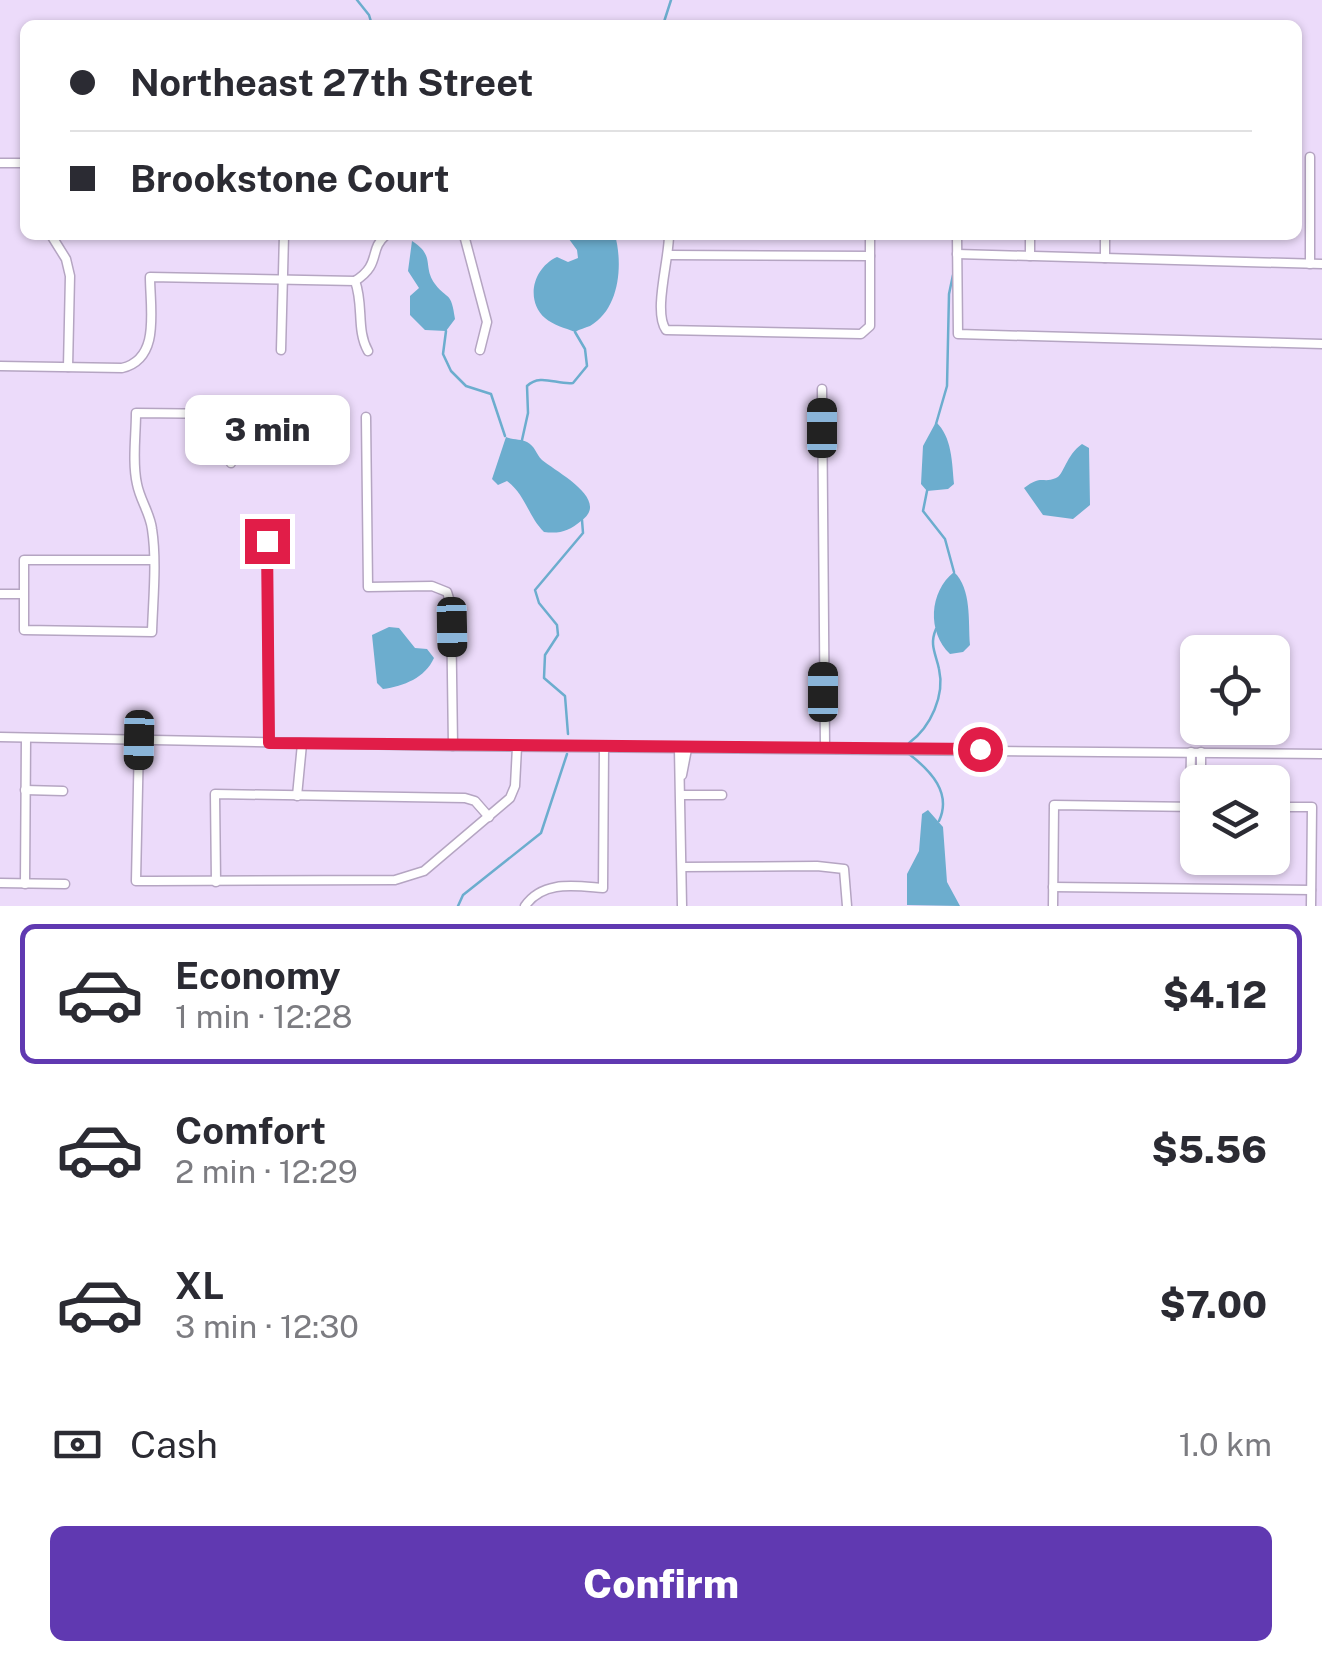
<!DOCTYPE html>
<html lang="en">
<head>
<meta charset="utf-8">
<style>
  body { margin:0; font-family:"Public Sans",sans-serif; background:#f2f2f3; color:#2b2b33; height:100vh; display:flex; flex-direction:column; font-size:38px; white-space:nowrap }
  * { box-sizing:border-box; margin:0 }
  p { font-size:32px; color:#7c7c81 }
  .icon { flex:none; width:55px; height:55px; fill:none; stroke:currentColor; stroke-width:2; stroke-linecap:round; stroke-linejoin:round }
  .map { position:relative; height:906px; overflow:hidden }
  .panel { display:flex; flex-direction:column; background:#fff; flex:1 }
  .panel>* { flex:none }
  .guide { position:absolute; left:20px; top:20px; width:1282px; height:220px; border-radius:15px; box-shadow:0 2px 8px #0004; display:grid; align-content:center; height:220px; padding:0 50px; background:#fff }
  .controls { position:absolute; left:1180px; top:635px; display:grid; gap:20px }
  .controls a { display:grid; place-items:center; width:110px; height:110px; border-radius:15px; background:#fff; box-shadow:0 2px 8px #0004; font-size:50px }
  .end { position:absolute; width:45px; height:45px; margin:-22px; border:12px solid #e11d48; background:#fff; box-shadow:0 0 0 5px #fff }
  .from { border-radius:50% }
  .bubble { position:absolute; height:70px; border-radius:15px; background:#fff; box-shadow:0 2px 8px #0004; font-size:32px; font-weight:800; line-height:70px; text-align:center }
  .car { position:absolute; width:30px; height:60px; margin:-30px -15px; border-radius:12px; box-shadow:0 0 8px 2px #0007; background:linear-gradient(#222 24%,#8ab4d8 0 40%,#222 0 76%,#8ab4d8 0 86%,#222 0) }
  .guide b { display:flex; align-items:center; gap:35px; height:95px; font-size:38px }
  .guide b+b { border-top:2px solid #e1e1e2 }
  .guide i { width:25px; height:25px; background:#2b2b33 }
  ul { padding:18px 0 0; list-style:none }
  li { display:flex; align-items:center; gap:30px; height:140px; margin:0 20px 15px; padding:0 30px; border:5px solid transparent; border-radius:15px }
  li div { flex:1 }
  li b { display:block; font-size:38px }
  li em { font-style:normal; font-weight:800 }
  li.selected { border-color:#6039b1 }
  li>.icon { width:90px; height:90px; stroke-width:1.5 }
  .pay { display:flex; align-items:center; gap:25px; height:110px; padding:0 50px; font-size:38px }
  .pay p { margin-inline-start:auto }
  .cta { display:flex; gap:20px; margin-top:auto; padding:20px 50px }
  .cta a { flex:1; height:115px; border-radius:15px; background:#6039b1; color:#fff; font-size:40px; font-weight:800; line-height:115px; text-align:center }
  .map>svg:first-child { display:block }
</style>
</head>
<body>
<div class="map">
<svg width="1322" height="906" viewBox="0 0 1322 906">
  <rect width="100%" height="100%" fill="#ecdbfa"/>
  <g fill="#6cadce">
    <path d="M 566,235 L 615,235 C 623,264 620,309 590,326 C 585,328 580,329 575,332 C 565,328 553,325 545,318 C 525,300 533,268 557,257 L 568,262 L 578,258 L 577,250 Z"/>
    <path d="M 412,241 C 436,256 422,266 435,284 C 448,301 451,290 455,319 L 446,331 L 425,330 L 410,315 L 410,296 L 419,288 L 408,271 Z"/>
    <path d="M 936,422 C 952,437 952,462 954,484 L 948,489 L 927,491 L 921,484 L 923,446 Z"/>
    <path d="M 506,437 C 513,440 522,439 527,442 C 535,446 536,454 542,460 C 558,473 611,500 581,521 C 569,531 560,534 544,532 C 528,516 525,494 507,481 L 498,485 L 492,479 Z"/>
    <path d="M 1082,444 L 1089,448 L 1090,505 L 1073,519 L 1043,515 L 1024,488 C 1042,474 1042,484 1056,478 C 1064,475 1066,455 1082,444 Z"/>
    <path d="M 954,572 C 972,589 968,621 970,645 L 963,652 L 950,654 C 927,632 929,592 954,572 Z"/>
    <path d="M 389,627 L 399,628 L 415,648 L 427,649 L 434,658 C 425,678 404,686 383,689 L 377,683 L 372,635 Z"/>
    <polygon points="928,810 943,827 947,882 960,906 907,905 907,874 919,851 922,814"/>
  </g>
  <g fill="none" stroke-linecap="round" stroke-linejoin="round">
    <g stroke="#6cadce" stroke-width="2.5">
      <polyline points="357,0 369,15 372,25"/>
      <polyline points="663,25 671,0"/>
      <polyline points="446,331 443,354 451,371 466,386 491,394 505,436"/>
      <polyline points="936,424 947,386 949,294 953,275"/>
      <path d="M 522,440 L 528,413 L 527,386 C 540,373 557,385 573,383 L 587,366 L 585,349 L 575,332"/>
      <polyline points="927,491 923,511 945,539 954,572"/>
      <polyline points="568,734 565,696 544,678 545,655 558,635 557,625 539,603 535,590 583,533 582,520"/>
      <path d="M 909,743 C 931,727 945,695 939,669 C 936,654 929,645 936,629"/>
      <path d="M 909,754 C 931,771 952,793 939,821"/>
      <polyline points="458,906 463,895 541,833 567,754"/>
    </g>
    <defs>
      <g id="minor">
        <polyline points="0,163 25,163"/>
        <polyline points="51,235 66,259 70,276 68,367"/>
        <polyline points="464,235 487,322 480,350"/>
        <path d="M 669,235 C 669,260 653,312 666,330 L 861,334 L 870,326 L 870,235"/>
        <polyline points="957,235 958,334 1322,344"/>
        <polyline points="1105,235 1105,258"/>
        <polyline points="957,254 1322,264"/>
        <polyline points="669,255 870,256"/>
        <polyline points="1030,256 1030,235"/>
        <polyline points="1310,264 1310,157"/>
        <path d="M 355,281 C 382,264 368,250 386,235"/>
        <polyline points="281,350 284,235"/>
        <path d="M 0,366 L 122,368 C 161,359 150,309 150,277 L 355,281 C 364,305 356,330 368,351"/>
        <polyline points="822,389 825,747"/>
        <polyline points="366,417 368,587 432,586 447,592 451,605 453,746"/>
        <polyline points="267,541 269,743"/>
        <path d="M 154,560 L 24,560 L 24,630 L 152,632 C 153,599 157,562 152,529 C 150,513 140,500 137,484 C 132,462 136,436 136,413 L 232,414 L 231,463"/>
        <polyline points="0,594 23,594"/>
        <polyline points="0,737 453,746 1322,754"/>
        <polyline points="139,740 136,881 152,881 395,880 424,871 510,798 515,786 517,747"/>
        <polyline points="679,749 682,906"/>
        <polyline points="682,775 687,749"/>
        <polyline points="1201,782 1201,752"/>
        <polyline points="25,790 63,791"/>
        <polyline points="682,795 722,795"/>
        <polyline points="297,796 302,744"/>
        <polyline points="1190,807 1191,752"/>
        <polyline points="1272,807 1312,807 1311,906"/>
        <polyline points="682,867 817,866 844,869 847,906"/>
        <polyline points="216,882 215,794 465,798 475,801 489,817"/>
        <polyline points="0,883 65,884"/>
        <polyline points="25,884 26,738"/>
        <polyline points="1053,887 1311,890"/>
        <path d="M 525,906 C 543,880 575,886 603,888 L 604,747"/>
        <polyline points="1053,906 1054,805 1198,807"/>
      </g>
    </defs>
    <use href="#minor" stroke="#b5a5c2" stroke-width="11"/>
    <use href="#minor" stroke="#fff" stroke-width="8"/>
  </g>
  <g fill="none" stroke-linecap="round" stroke-linejoin="round">
    <polyline stroke="#e11d48" stroke-width="12" points="267,541 269,743 980,749"/>
  </g>
</svg>
<div class="controls">
<a><svg class="icon" aria-label="locate" viewBox="0 0 24 24"><circle cx="12" cy="12" r="6"/><path d="M12 2v4M12 18v4M2 12h4M18 12h4"/></svg></a>
<a><svg class="icon" aria-label="layers" viewBox="0 0 24 24"><path d="M12 4l9 5-9 5-9-5zM3 14l9 5 9-5"/></svg></a>
</div>
<i class="end from" style="left:980px;top:749px"></i>
<i class="end" style="left:267px;top:541px"></i>
<div class="bubble" style="left:185px;top:395px;width:165px">3 min</div>
<i class="car" style="left:822px;top:428px;rotate:0deg"></i>
<i class="car" style="left:452px;top:627px;rotate:179deg"></i>
<i class="car" style="left:823px;top:692px;rotate:0deg"></i>
<i class="car" style="left:139px;top:740px;rotate:181deg"></i>
<div class="guide">
<b><i class="from"></i>Northeast 27th Street</b>
<b><i></i>Brookstone Court</b>
</div>
</div>
<section class="panel">
<ul>
<li class="selected"><svg class="icon" aria-label="car" viewBox="0 0 24 24"><path d="M5 17H2v-5l4-1 3-4h7l3 4 3 1v5h-3M9 17h6M6 11h13"/><circle cx="7" cy="17" r="2"/><circle cx="17" cy="17" r="2"/></svg><div><b>Economy</b><p>1 min · 12:28</p></div><em>$4.12</em></li>
<li><svg class="icon" aria-label="car" viewBox="0 0 24 24"><path d="M5 17H2v-5l4-1 3-4h7l3 4 3 1v5h-3M9 17h6M6 11h13"/><circle cx="7" cy="17" r="2"/><circle cx="17" cy="17" r="2"/></svg><div><b>Comfort</b><p>2 min · 12:29</p></div><em>$5.56</em></li>
<li><svg class="icon" aria-label="car" viewBox="0 0 24 24"><path d="M5 17H2v-5l4-1 3-4h7l3 4 3 1v5h-3M9 17h6M6 11h13"/><circle cx="7" cy="17" r="2"/><circle cx="17" cy="17" r="2"/></svg><div><b>XL</b><p>3 min · 12:30</p></div><em>$7.00</em></li>
</ul>
<div class="pay"><svg class="icon" aria-label="cash" viewBox="0 0 24 24"><path d="M3 7h18v10H3z"/><circle cx="12" cy="12" r="2"/></svg>Cash<p>1.0 km</p></div>
<div class="cta"><a>Confirm</a></div>
</section>
</body>
</html>
